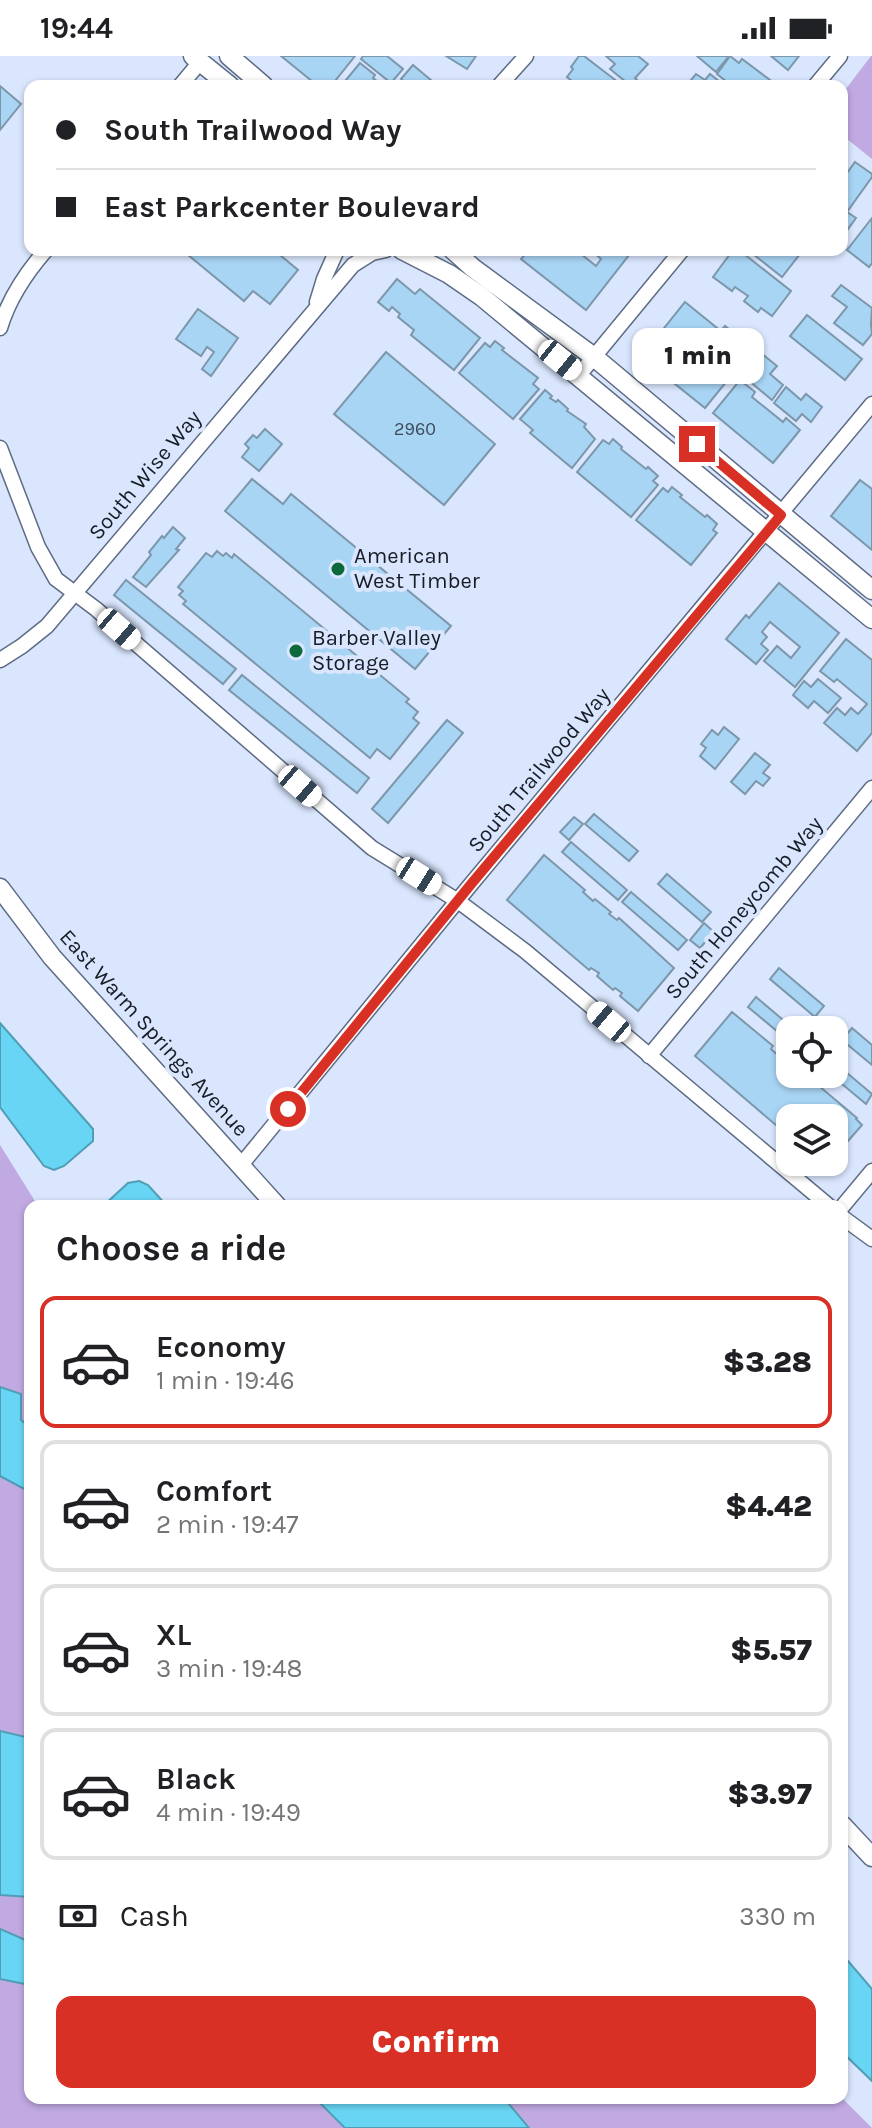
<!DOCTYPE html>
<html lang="en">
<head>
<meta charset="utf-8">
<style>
  body { margin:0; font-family:Karla,sans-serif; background:#f2f2f2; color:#202124; height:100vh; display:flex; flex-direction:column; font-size:30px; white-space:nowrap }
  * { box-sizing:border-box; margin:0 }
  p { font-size:26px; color:#757577 }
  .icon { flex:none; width:44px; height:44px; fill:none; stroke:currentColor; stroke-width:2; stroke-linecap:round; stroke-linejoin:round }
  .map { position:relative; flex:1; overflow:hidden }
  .side { position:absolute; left:24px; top:1144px; width:824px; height:904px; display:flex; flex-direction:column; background:#fff; border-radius:16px; box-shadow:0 2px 6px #0004 }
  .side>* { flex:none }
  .guide { position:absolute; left:24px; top:24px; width:824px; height:176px; border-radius:16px; box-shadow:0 2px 6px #0004; display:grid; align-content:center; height:176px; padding:0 32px; background:#fff }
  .buttons { position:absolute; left:776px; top:960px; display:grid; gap:16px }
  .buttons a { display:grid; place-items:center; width:72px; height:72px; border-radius:16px; background:#fff; box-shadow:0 2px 6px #0004; font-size:40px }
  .end { position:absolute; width:36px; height:36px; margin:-18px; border:10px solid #d93025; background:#fff; box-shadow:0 0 0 4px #fff }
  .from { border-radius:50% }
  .bubble { position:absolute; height:56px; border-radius:16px; background:#fff; box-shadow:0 2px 6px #0004; font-size:26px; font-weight:800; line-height:56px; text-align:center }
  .car { position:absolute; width:24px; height:48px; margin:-24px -12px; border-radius:10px; box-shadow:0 0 6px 2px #0007; background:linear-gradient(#fff 24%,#345 0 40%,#fff 0 76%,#345 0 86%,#fff 0) }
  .guide b { display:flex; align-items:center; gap:28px; height:76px; font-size:30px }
  .guide b+b { border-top:2px solid #e0e0e0 }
  .guide i { width:20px; height:20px; background:#202124 }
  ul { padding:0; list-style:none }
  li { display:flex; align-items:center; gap:24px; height:132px; margin:0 16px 12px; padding:0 16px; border:4px solid #e0e0e0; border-radius:16px }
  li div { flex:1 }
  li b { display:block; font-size:30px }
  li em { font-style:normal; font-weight:800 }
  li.current { border-color:#d93025 }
  li>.icon { width:72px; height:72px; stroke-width:1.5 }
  h2 { padding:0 32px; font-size:36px; line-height:96px }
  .pay { display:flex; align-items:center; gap:20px; height:88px; padding:0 32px; font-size:30px }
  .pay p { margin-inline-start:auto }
  .action { display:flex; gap:16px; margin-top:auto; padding:16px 32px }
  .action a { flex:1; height:92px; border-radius:16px; background:#d93025; color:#fff; font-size:32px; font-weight:800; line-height:92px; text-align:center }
  .status { display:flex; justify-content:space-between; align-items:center; height:56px; padding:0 40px; background:#fff; direction:ltr }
  .status svg { height:22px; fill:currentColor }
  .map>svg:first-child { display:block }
</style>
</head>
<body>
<div class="status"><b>19:44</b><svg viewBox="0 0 49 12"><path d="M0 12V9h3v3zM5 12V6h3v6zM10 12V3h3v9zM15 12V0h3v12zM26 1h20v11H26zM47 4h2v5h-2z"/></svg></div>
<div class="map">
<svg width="872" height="2072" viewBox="0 0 872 2072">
  <rect width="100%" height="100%" fill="#d9e6fd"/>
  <g fill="#c1a9e2">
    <polygon points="871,0 872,0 872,103 842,79 842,38"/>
    <polygon points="0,1089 38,1150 30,1150 30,1682 0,1675"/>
    <polygon points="0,1839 30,1841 30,1886 0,1873"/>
    <polygon points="0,1923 30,1929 30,2042 315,2042 345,2072 0,2072"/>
    <polygon points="504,2042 842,2042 872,2072 529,2072"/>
  </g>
  <g fill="#69d5f4" stroke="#509eb6" stroke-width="2">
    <polygon points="0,967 93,1073 93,1085 64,1110 54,1114 44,1110 0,1051"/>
    <polygon points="139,1125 148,1129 167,1150 103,1150 128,1127"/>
    <polygon points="0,1331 21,1338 21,1364 30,1371 30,1436 0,1420"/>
    <polygon points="0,1675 30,1682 30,1841 0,1839"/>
    <polygon points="0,1873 30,1886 30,1929 0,1923"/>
    <polygon points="842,1898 872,1933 872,2025 842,1996"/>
    <polygon points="315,2042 504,2042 529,2072 345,2072"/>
  </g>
  <g fill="#a9d5f5" stroke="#7c97ab" stroke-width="2">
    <polygon points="281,0 355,0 331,30 318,30"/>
    <polygon points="363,0 387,0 403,13 391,27 361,3"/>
    <polygon points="446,0 476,0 467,13"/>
    <polygon points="579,0 584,0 623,30 578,30 567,21 573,13 571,11"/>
    <polygon points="606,0 638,0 648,8 635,22 641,28 640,30 631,30 610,13 615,8"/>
    <polygon points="697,0 729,0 716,16"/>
    <polygon points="730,0 739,7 742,3 770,24 766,30 732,30 717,18"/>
    <polygon points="771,0 799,0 788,14"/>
    <polygon points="360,7 375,19 373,22 383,30 341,30"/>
    <polygon points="413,9 438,30 409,30 401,23"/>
    <polygon points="696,18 705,24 710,18 725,30 686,30"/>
    <polygon points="0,30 21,48 0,74"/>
    <polygon points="855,106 872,118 872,121 847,156 856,162 843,180 842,124"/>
    <polygon points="872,162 872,207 869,211 847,194"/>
    <polygon points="182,194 274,194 298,214 270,248 253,235 244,245"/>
    <polygon points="529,194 576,194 596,210 601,203 591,194 633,194 586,254 521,203"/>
    <polygon points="733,194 739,194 791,235 772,260 761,252 758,256 744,245 748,240 735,231 732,235 713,221"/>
    <polygon points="748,194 795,194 800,198 782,221"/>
    <polygon points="397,223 415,238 420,233 480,282 454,314 411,279 414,274 398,261 400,258 392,251 389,255 378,246"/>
    <polygon points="841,229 872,252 871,268 872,278 863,289 834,267 847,251 832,240"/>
    <polygon points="685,246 717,272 705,287 690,275 683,283 714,308 719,302 714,298 720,290 713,284 725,270 753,293 705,352 644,303 652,293 649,291"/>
    <polygon points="198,253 238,282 211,320 202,313 214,296 207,291 201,300 176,283"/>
    <polygon points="807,259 862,303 845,324 790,280"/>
    <polygon points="495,285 504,292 502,294 538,322 533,328 539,333 513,363 459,317 485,287 490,291"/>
    <polygon points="386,296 495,388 444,449 334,358"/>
    <polygon points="761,297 777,310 770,318 783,329 772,344 748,324 754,316 749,312"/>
    <polygon points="740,324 755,336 752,341 783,366 786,362 800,374 773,407 713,357"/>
    <polygon points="786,331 801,344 806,338 822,351 811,366 802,358 796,365 774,347"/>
    <polygon points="545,334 552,340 550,342 556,346 558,344 568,353 567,355 586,368 584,371 595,383 572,412 530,377 533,374 520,363"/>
    <polygon points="265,373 282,388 259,415 242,401 249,392 245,388 253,379 257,382"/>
    <polygon points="613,383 622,391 621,393 646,413 648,411 658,420 653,425 658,429 631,461 577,416 603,384 609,388"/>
    <polygon points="252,423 283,448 291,438 451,570 415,613 225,455"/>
    <polygon points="860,424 872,433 872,494 831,460"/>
    <polygon points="672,431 682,439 680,441 705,461 707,459 717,468 713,474 717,477 691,509 636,464 663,432 668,436"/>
    <polygon points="173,471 185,482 176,493 179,494 146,531 133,521 151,499 149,496 162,480 164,482"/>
    <polygon points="217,495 223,500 226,497 232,502 234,498 409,643 406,646 418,656 413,662 419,667 390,703 377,693 370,702 183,548 186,545 179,539 183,535 178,531 206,497 212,501"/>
    <polygon points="126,524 236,613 223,628 114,539"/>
    <polygon points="779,527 839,577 795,631 764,605 777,590 791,602 800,591 770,566 762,576 767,581 761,588 768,594 756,608 726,583 746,559 749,562"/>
    <polygon points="846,583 872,604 872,677 857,695 824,667 837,652 845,659 851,652 858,658 867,648 837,623 834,626 820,615"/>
    <polygon points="242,619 369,722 357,737 229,634"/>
    <polygon points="818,623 841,642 828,657 814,645 808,652 793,639 804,625 811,631"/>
    <polygon points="447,664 463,677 388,767 372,753"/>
    <polygon points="724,671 739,683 715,713 700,700 706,692 701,688 712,674 718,679"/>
    <polygon points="755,697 770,709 763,717 770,722 763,730 756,725 745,738 731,726"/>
    <polygon points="594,758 638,795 629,805 585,768"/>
    <polygon points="574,761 583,768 569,784 560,776"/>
    <polygon points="571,786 627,834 618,844 562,796"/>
    <polygon points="544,799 585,834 583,836 593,845 595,843 611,856 609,858 617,864 619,862 674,912 638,955 620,940 622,937 615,932 613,934 597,920 599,917 591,912 589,914 507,844"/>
    <polygon points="667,818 711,856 702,866 658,828"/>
    <polygon points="631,836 687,884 678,894 622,846"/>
    <polygon points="704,867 714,876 700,892 690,884"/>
    <polygon points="779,912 824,950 815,961 770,923"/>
    <polygon points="756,941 795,974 790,974 790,986 748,951"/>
    <polygon points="732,956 773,990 771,993 781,1002 783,999 790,1005 790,1018 802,1018 805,1021 806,1019 857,1062 856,1063 862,1069 834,1101 834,1062 790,1062 790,1081 785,1076 786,1074 779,1068 777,1070 695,1000"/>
    <polygon points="852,972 872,989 872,1009 842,984"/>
    <polygon points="834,1006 872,1038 866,1048 830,1018 834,1018"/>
  </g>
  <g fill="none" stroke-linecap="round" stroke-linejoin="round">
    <defs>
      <g id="minor">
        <polyline points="180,30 200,6"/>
        <polyline points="499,30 526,0"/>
        <polyline points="815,30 840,0"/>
        <polyline points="317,246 324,223 337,194"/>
        <path d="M 0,272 C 9,242 26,217 46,194"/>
        <polyline points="579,319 682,194"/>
        <polyline points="0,392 38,491 56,523 96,553 372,792 458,845 525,895 829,1150"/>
        <polyline points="0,604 22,590 47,570 353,209 372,197 386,194"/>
        <polyline points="649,1000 872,732"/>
        <polyline points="241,1109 472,827 872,348"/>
        <polyline points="842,1151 872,1115"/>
        <polyline points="842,1161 872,1183"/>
      </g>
      <g id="tertiary">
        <polyline points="193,0 230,30"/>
        <polyline points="229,0 264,30"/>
        <polyline points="402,194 449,218 481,240 872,563"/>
        <polyline points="453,194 473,212 594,301 872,534"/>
        <polyline points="0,832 52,901 277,1150"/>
        <polyline points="842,1769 872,1801"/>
      </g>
    </defs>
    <use href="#minor" stroke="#5d6b84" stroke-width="17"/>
    <use href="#tertiary" stroke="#5d6b84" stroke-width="21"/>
    <use href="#minor" stroke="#fff" stroke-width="14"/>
    <use href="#tertiary" stroke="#fff" stroke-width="18"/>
  </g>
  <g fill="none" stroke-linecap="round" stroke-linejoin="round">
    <polyline stroke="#d93025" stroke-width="10" points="288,1053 472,827 781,459 697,388"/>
  </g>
  <g fill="#0b693c" stroke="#d9e6fd" stroke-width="3">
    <circle cx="338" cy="513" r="8"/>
    <circle cx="296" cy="595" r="8"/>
  </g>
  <g text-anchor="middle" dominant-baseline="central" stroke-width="8" stroke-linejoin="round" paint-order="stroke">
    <g font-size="18" fill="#3c4b5a">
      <text x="415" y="373">2960</text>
    </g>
    <g font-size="22" fill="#171d27" stroke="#d9e6fd">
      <text transform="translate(145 419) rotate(-50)">South Wise Way</text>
      <text transform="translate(539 714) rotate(-50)">South Trailwood Way</text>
      <text transform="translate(744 852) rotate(-50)">South Honeycomb Way</text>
      <text transform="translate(154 977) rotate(48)">East Warm Springs Avenue</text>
    </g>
    <g font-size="22" fill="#171d27" stroke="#d9e6fd" text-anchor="start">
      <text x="354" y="500">American<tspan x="354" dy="25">West Timber</tspan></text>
      <text x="312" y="582">Barber Valley<tspan x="312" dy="25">Storage</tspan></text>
    </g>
  </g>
</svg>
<div class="buttons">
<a><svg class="icon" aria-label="locate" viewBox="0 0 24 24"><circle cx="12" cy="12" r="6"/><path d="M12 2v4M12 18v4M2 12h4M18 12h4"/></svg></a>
<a><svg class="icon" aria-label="layers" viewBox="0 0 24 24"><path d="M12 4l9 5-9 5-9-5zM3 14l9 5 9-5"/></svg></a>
</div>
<i class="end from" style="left:288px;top:1053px"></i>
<i class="end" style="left:697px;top:388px"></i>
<div class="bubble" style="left:632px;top:272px;width:132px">1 min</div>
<i class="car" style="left:560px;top:304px;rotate:129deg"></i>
<i class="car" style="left:119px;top:573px;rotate:131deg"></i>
<i class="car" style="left:300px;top:730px;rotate:131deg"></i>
<i class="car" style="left:419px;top:820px;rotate:122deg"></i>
<i class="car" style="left:609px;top:966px;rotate:310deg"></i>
<div class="guide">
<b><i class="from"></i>South Trailwood Way</b>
<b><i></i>East Parkcenter Boulevard</b>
</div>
<section class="side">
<h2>Choose a ride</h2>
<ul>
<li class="current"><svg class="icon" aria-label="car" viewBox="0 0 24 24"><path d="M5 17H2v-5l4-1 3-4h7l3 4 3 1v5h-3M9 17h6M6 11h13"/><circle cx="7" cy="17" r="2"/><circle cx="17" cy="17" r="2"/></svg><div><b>Economy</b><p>1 min · 19:46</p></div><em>$3.28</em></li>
<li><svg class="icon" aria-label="car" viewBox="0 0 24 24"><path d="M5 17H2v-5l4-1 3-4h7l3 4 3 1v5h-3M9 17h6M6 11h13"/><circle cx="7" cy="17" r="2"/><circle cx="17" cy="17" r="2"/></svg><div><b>Comfort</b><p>2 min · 19:47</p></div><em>$4.42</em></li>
<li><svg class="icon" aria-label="car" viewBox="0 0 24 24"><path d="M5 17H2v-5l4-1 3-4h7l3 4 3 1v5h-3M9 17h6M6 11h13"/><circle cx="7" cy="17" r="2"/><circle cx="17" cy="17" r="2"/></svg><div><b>XL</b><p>3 min · 19:48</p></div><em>$5.57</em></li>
<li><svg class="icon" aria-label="car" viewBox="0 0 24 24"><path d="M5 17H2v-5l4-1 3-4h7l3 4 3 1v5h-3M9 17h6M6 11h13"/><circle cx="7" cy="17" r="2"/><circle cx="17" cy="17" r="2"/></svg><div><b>Black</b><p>4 min · 19:49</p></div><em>$3.97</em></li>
</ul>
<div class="pay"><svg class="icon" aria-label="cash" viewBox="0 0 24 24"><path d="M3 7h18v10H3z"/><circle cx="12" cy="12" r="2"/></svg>Cash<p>330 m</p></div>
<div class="action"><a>Confirm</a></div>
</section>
</div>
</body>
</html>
